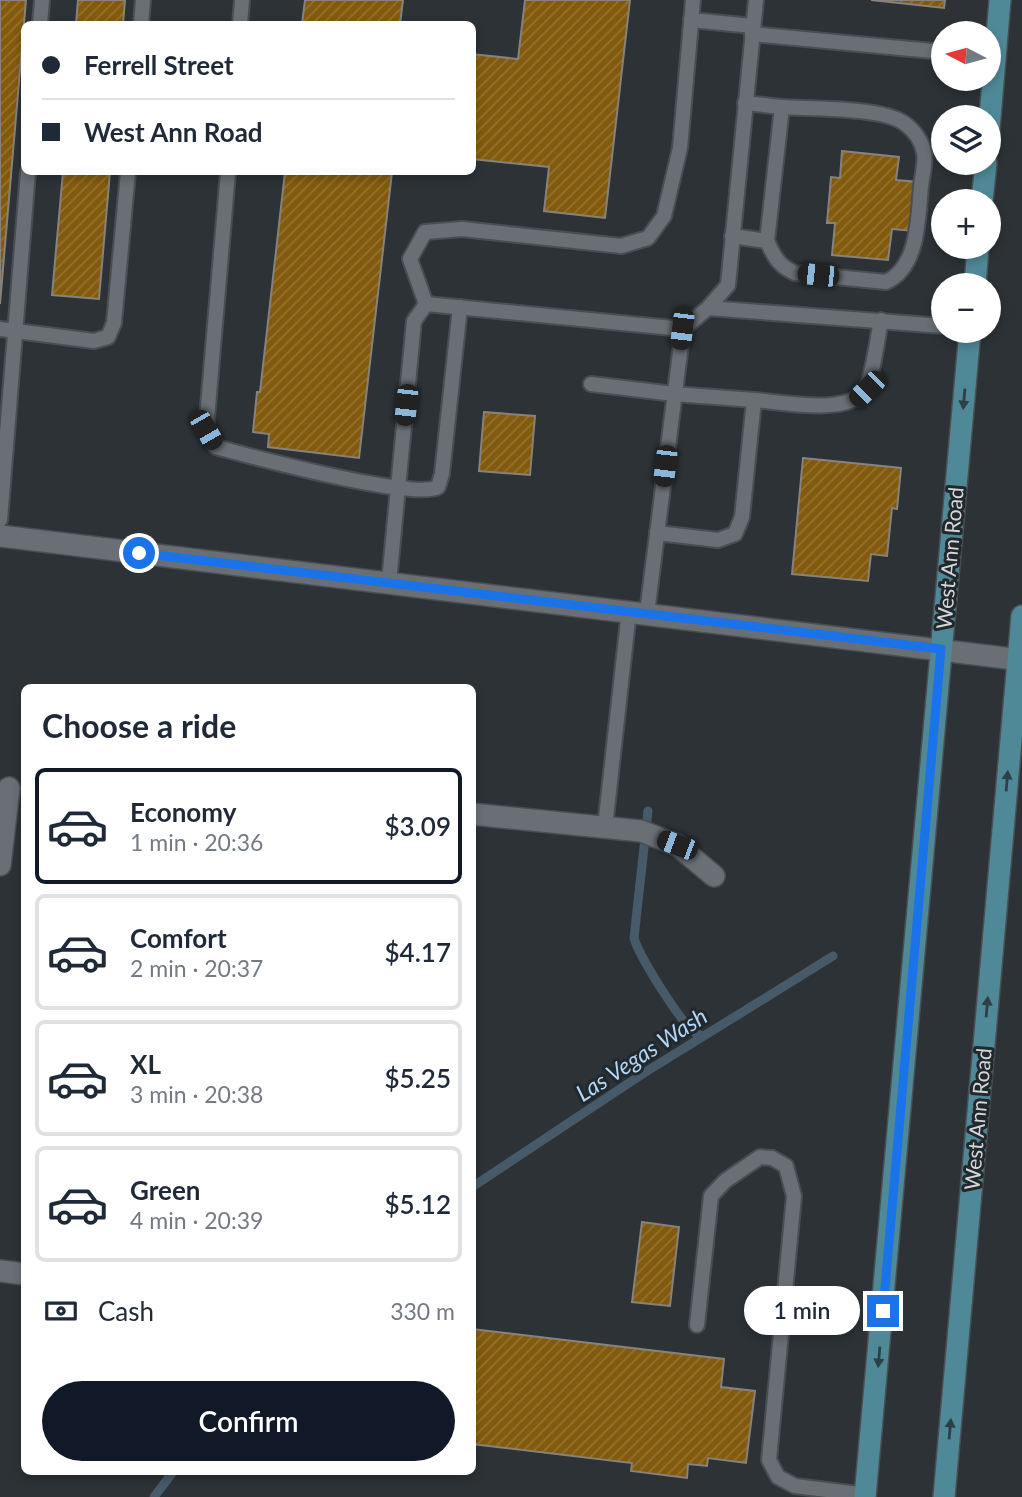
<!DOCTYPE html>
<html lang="en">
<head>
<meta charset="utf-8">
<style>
  body { margin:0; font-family:Lato,sans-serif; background:#f2f2f3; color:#1f2937; height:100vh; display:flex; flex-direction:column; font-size:26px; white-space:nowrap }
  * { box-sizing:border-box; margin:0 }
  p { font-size:23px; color:#747a83 }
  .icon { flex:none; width:38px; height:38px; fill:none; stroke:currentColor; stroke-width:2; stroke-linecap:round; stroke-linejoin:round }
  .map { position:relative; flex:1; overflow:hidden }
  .sheet { position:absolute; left:21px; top:684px; width:455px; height:791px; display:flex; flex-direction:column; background:#fff; border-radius:10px; box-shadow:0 4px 10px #0003 }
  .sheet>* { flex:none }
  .top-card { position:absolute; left:21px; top:21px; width:455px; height:154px; border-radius:10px; box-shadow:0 4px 10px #0003; display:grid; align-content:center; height:154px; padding:0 21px; background:#fff }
  .needle { width:46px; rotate:276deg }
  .tools { position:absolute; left:931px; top:21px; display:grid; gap:14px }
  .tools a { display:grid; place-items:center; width:70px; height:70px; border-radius:50%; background:#fff; box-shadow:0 4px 10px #0003; font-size:35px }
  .end { position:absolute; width:32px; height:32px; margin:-16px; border:9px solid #1a73e8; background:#fff; box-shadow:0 0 0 4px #fff }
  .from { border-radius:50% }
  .bubble { position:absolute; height:49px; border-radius:24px; background:#fff; box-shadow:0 4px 10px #0003; font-size:23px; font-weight:600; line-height:49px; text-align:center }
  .car { position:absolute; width:21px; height:42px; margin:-21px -10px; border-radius:9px; box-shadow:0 0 5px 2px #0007; background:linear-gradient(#222 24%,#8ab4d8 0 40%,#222 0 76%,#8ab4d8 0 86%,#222 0) }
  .top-card b { display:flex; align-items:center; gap:24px; height:66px; font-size:26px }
  .top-card b+b { border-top:2px solid #e0e1e3 }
  .top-card i { width:18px; height:18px; background:#1f2937 }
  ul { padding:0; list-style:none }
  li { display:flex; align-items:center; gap:21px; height:116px; margin:0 14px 10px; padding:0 7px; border:4px solid #e0e1e3; border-radius:10px }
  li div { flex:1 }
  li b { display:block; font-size:26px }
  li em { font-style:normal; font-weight:600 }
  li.active { border-color:#111827 }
  li>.icon { width:63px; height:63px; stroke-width:1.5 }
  h2 { padding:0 21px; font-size:32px; line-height:84px }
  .pay { display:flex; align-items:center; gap:18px; height:77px; padding:0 21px; font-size:26px }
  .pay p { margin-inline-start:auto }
  .action { display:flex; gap:14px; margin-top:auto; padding:14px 21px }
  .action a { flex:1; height:80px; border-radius:42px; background:#111827; color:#fff; font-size:28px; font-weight:600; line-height:80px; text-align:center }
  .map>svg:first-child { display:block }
</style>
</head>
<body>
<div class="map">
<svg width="1022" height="1497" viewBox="0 0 1022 1497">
  <defs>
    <pattern id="building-hatch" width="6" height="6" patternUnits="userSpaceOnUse" patternTransform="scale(1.75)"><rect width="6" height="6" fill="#825a0d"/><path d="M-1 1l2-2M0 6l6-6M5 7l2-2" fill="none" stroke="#937130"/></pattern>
  </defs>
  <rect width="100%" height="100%" fill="#2c3236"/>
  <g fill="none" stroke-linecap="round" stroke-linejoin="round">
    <g stroke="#475a69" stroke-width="9">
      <path d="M 648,811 L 634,938 C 639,956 678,1018 693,1031 C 696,1034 698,1035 703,1036"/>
      <polyline points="472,1187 644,1073 833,956"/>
      <polyline points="154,1497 173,1472"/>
    </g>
  </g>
  <g fill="url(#building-hatch)" stroke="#87827c" stroke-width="2">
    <polygon points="0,0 26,0 0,304"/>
    <polygon points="78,0 125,0 123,24 76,24"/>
    <polygon points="305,0 403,0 400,24 302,24"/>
    <polygon points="525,0 630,0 605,218 544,211 549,167 472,159 472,54 518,59"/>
    <polygon points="871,0 945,0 944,8"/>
    <polygon points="842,151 899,157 896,180 919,182 914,231 892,229 888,260 832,255 835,223 827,223 831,177 840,178"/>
    <polygon points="63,172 110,172 99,299 52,295"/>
    <polygon points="285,172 392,172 359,458 268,447 269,434 253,432 257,392 260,392"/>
    <polygon points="484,412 535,416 530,475 479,471"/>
    <polygon points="803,458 901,468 897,509 892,508 887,556 871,554 868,581 792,574"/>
    <polygon points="642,1222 679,1227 670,1306 632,1302"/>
    <polygon points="472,1329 724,1359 721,1387 755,1391 746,1463 708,1458 707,1466 688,1464 687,1478 631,1471 632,1463 472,1444"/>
  </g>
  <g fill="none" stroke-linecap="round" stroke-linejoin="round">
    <defs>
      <g id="lane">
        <polyline points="691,20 753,26"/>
        <polyline points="40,24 42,0"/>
        <polyline points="141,24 143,0"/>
        <polyline points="240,24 242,0"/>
        <polyline points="752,34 943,52"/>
        <path d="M 228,172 L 206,430 L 216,447 C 249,456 416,501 438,487 L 442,474 L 460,307"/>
        <polyline points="732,236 767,241 782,107 745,103"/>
        <path d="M 767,241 C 774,257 779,266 795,273 L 886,282 C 919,267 918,217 921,186 C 922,176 926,163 924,153 C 922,141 914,130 904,123 C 881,107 812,109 782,107"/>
        <polyline points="426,304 410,259 425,232 462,229 621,246 648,238 664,216 680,148 693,0"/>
        <polyline points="708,308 943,326"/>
        <polyline points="0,329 94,341 108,337 114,323 128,172"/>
        <polyline points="591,384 674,394 754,400"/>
        <polyline points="0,520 28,172"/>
        <path d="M 657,533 L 718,540 L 735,534 L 742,517 L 754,400 C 783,402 847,416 865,390 C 872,381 878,335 881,320"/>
        <polyline points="389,582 414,321 426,304 683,329"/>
        <polyline points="647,613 683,329 708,308 728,285 756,0"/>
        <polyline points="605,827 629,611"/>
        <polyline points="697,1325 711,1196 725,1181 760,1157 772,1158 786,1166 794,1196 769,1460 778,1477 795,1486 866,1495"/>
      </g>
      <g id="street">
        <polyline points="472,814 641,831 677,845 714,876"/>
        <polyline points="0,865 9,788"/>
        <polyline points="0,1271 24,1274"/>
      </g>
      <polyline id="secondary" points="0,536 1022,660"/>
      <g id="primary">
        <polyline points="989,129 1000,0"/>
        <polyline points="982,201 986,163"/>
        <polyline points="975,285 978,247"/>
        <polyline points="865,1497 970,331"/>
        <polyline points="944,1497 1022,616"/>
      </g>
    </defs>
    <use href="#lane" stroke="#4a4e52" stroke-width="18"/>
    <use href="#street" stroke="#4a4e52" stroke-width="24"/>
    <use href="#secondary" stroke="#4a4e52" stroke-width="24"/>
    <use href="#primary" stroke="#4a4e52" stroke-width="24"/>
    <use href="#lane" stroke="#696f74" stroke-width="14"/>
    <use href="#street" stroke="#696f74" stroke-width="21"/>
    <use href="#secondary" stroke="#696f74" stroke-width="21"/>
    <use href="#primary" stroke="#4f8997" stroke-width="21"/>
  </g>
  <defs><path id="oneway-solid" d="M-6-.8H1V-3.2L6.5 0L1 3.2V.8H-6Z" transform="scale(1.75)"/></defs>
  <g fill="#2d4047">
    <use href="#oneway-solid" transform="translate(964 399) rotate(95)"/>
    <use href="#oneway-solid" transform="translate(1007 781) rotate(-85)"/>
    <use href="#oneway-solid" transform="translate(987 1007) rotate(-85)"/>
    <use href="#oneway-solid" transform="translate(879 1357) rotate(95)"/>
    <use href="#oneway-solid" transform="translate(950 1429) rotate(-85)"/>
  </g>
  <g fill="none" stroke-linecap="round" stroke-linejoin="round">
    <polyline stroke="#1a73e8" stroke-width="9" points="139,553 941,649 883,1311"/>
  </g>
  <g text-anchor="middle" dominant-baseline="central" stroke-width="6" stroke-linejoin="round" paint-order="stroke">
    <g font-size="21" fill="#d4d7da" stroke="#22282c">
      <text transform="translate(949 558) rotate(-85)">West Ann Road</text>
      <text transform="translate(977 1119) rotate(-85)">West Ann Road</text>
    </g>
    <g font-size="23" font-style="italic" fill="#b0d6f8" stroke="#22282c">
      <text transform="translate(641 1054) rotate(-33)">Las Vegas Wash</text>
    </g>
  </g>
</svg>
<div class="tools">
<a><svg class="needle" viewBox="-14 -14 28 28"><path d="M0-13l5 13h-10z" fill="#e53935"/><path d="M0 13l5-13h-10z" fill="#747a83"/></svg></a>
<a><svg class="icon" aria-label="layers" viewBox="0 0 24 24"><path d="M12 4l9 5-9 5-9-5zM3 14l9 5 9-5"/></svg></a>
<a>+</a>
<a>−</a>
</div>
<i class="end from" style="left:139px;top:553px"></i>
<i class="end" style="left:883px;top:1311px"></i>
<div class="bubble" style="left:744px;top:1286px;width:116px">1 min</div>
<i class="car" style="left:818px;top:275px;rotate:276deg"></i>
<i class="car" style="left:682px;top:329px;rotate:187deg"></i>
<i class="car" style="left:867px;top:389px;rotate:225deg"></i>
<i class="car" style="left:406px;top:405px;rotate:186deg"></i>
<i class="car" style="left:206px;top:430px;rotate:150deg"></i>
<i class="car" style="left:665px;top:466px;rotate:187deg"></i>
<i class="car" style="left:677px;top:845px;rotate:291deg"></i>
<div class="top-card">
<b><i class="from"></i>Ferrell Street</b>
<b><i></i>West Ann Road</b>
</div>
<section class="sheet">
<h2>Choose a ride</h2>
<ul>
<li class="active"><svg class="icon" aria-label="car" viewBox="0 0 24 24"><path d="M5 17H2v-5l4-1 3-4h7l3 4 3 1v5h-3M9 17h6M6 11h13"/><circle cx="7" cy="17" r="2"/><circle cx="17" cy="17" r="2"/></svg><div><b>Economy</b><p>1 min · 20:36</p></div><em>$3.09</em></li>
<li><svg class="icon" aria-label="car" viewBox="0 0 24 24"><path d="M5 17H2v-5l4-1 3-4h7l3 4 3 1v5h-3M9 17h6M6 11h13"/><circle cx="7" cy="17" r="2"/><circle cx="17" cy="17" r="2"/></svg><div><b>Comfort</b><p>2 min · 20:37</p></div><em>$4.17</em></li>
<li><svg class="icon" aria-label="car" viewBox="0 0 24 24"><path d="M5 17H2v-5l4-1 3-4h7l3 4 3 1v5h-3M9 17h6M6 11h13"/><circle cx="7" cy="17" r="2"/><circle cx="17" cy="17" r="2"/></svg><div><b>XL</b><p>3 min · 20:38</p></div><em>$5.25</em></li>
<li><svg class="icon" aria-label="car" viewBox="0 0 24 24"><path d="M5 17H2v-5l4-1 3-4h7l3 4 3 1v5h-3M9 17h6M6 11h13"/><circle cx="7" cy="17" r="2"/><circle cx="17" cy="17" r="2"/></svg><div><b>Green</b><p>4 min · 20:39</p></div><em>$5.12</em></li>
</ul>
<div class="pay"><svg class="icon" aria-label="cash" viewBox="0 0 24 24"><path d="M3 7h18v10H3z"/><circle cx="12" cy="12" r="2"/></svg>Cash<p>330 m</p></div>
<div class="action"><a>Confirm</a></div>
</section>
</div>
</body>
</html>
